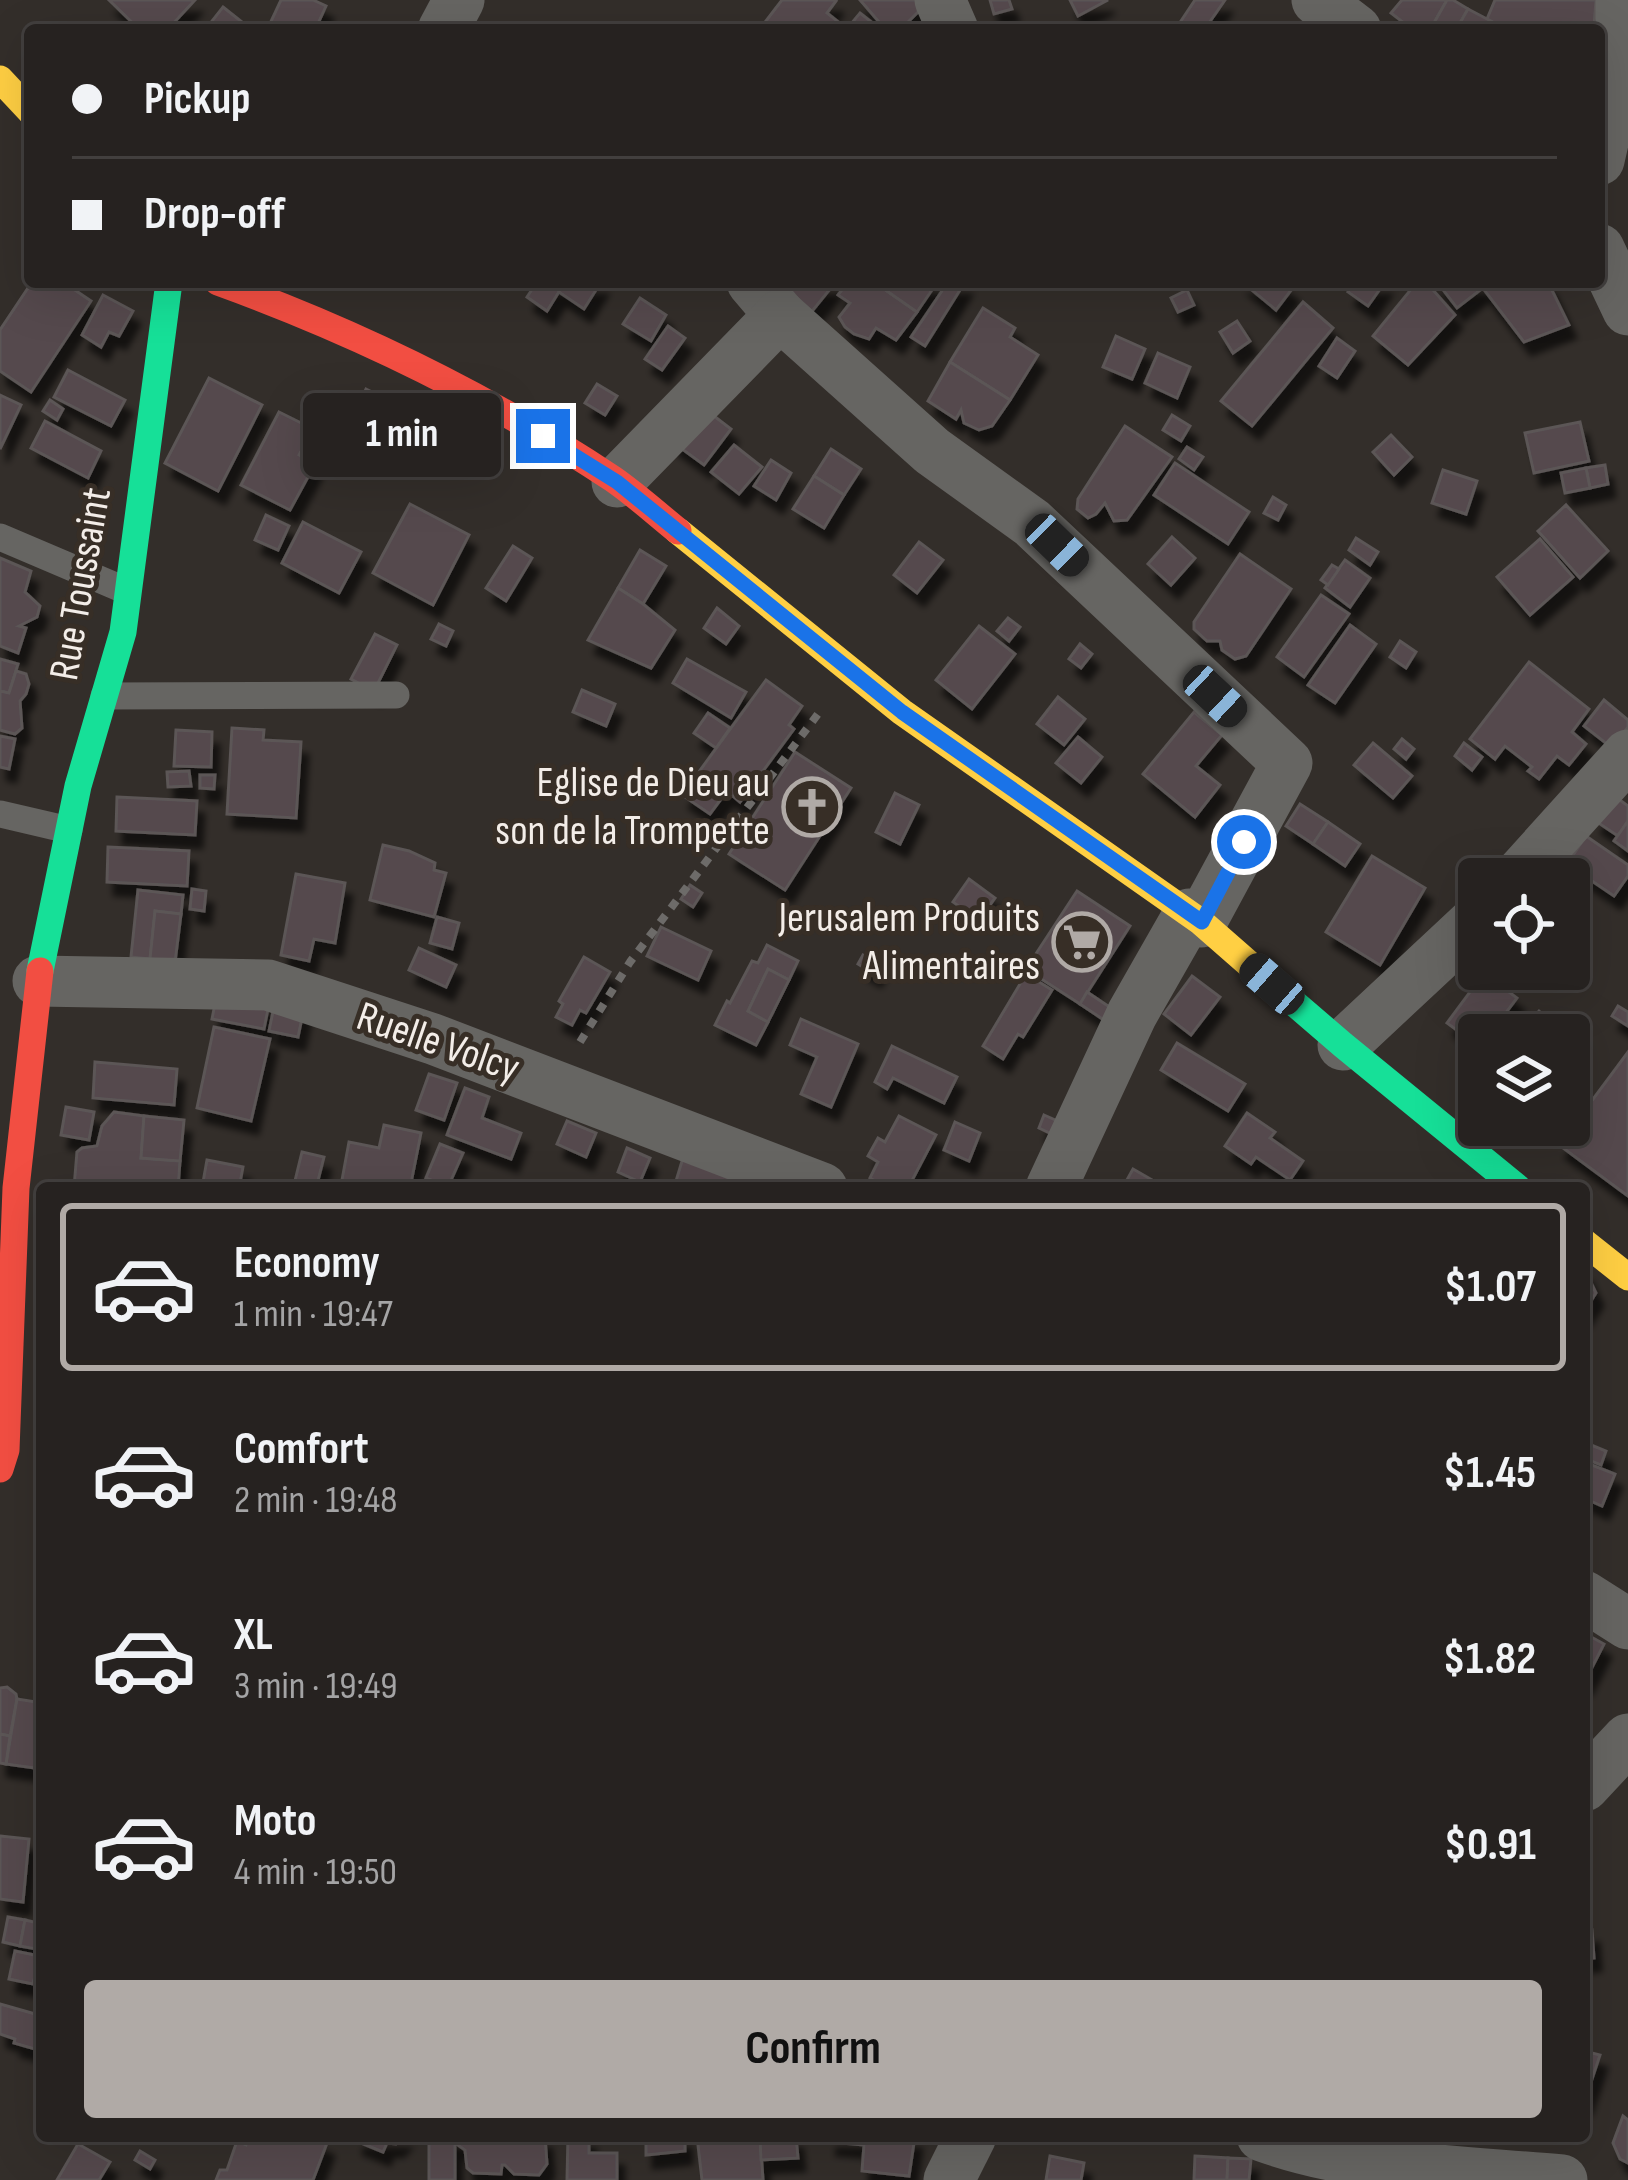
<!DOCTYPE html>
<html lang="en">
<head>
<meta charset="utf-8">
<style>
  body { margin:0; font-family:"Sofia Sans Condensed",sans-serif; background:#322f2d; color:#f1f3f6; height:100vh; display:flex; flex-direction:column; font-size:45px; white-space:nowrap }
  * { box-sizing:border-box; margin:0 }
  p { font-size:39px; color:#a4a4a5 }
  .icon { flex:none; width:66px; height:66px; fill:none; stroke:currentColor; stroke-width:2; stroke-linecap:round; stroke-linejoin:round }
  .map { position:relative; flex:1; overflow:hidden }
  .details { position:absolute; left:36px; top:1182px; width:1554px; height:960px; display:flex; flex-direction:column; background:#262220; border-radius:12px; box-shadow:0 12px 48px #0002,0 0 0 3px #423f3e }
  .details>* { flex:none }
  .guide { position:absolute; left:24px; top:24px; width:1581px; height:264px; border-radius:12px; box-shadow:0 12px 48px #0002,0 0 0 3px #423f3e; display:grid; align-content:center; height:264px; padding:0 48px; background:#262220 }
  .controls { position:absolute; left:1458px; top:858px; display:grid; gap:24px }
  .controls a { display:grid; place-items:center; width:132px; height:132px; border-radius:12px; background:#262220; box-shadow:0 12px 48px #0002,0 0 0 3px #423f3e; font-size:60px }
  .end { position:absolute; width:54px; height:54px; margin:-27px; border:15px solid #1a73e8; background:#fff; box-shadow:0 0 0 6px #fff }
  .from { border-radius:50% }
  .bubble { position:absolute; height:84px; border-radius:12px; background:#262220; box-shadow:0 12px 48px #0002,0 0 0 3px #423f3e; font-size:39px; font-weight:700; line-height:84px; text-align:center }
  .car { position:absolute; width:36px; height:72px; margin:-36px -18px; border-radius:15px; box-shadow:0 0 9px 3px #0007; background:linear-gradient(#222 24%,#8ab4d8 0 40%,#222 0 76%,#8ab4d8 0 86%,#222 0) }
  .guide b { display:flex; align-items:center; gap:42px; height:114px; font-size:45px }
  .guide b+b { border-top:3px solid #423f3e }
  .guide i { width:30px; height:30px; background:#f1f3f6 }
  ul { padding:21px 0 0; list-style:none }
  li { display:flex; align-items:center; gap:36px; height:168px; margin:0 24px 18px; padding:0 24px; border:6px solid transparent; border-radius:12px }
  li div { flex:1 }
  li b { display:block; font-size:45px }
  li em { font-style:normal; font-weight:700 }
  li.current { border-color:#b0aaa6 }
  li>.icon { width:108px; height:108px; stroke-width:1.5 }
  .primary-button { display:flex; gap:24px; margin-top:auto; padding:24px 48px }
  .primary-button a { flex:1; height:138px; border-radius:12px; background:#b0aaa6; color:#111; font-size:48px; font-weight:700; line-height:138px; text-align:center }
  .map>svg:first-child { display:block }
</style>
</head>
<body>
<div class="map">
<svg width="1628" height="2180" viewBox="0 0 1628 2180">
  <defs>
    <filter id="shadow"><feDropShadow dx="7" dy="13" stdDeviation="3" flood-color="#0009"/></filter>
  </defs>
  <rect width="100%" height="100%" fill="#332e2a"/>
  <g fill="#55484e" stroke="#5b5656" stroke-width="3" filter="url(#shadow)">
    <polygon points="109,0 195,0 167,30 140,30"/>
    <polygon points="281,0 313,0 326,6 315,30 267,30"/>
    <polygon points="782,0 834,0 836,1 827,13 841,24 837,30 759,30"/>
    <polygon points="860,0 917,0 919,11 900,30 886,30"/>
    <polygon points="990,0 1009,0 1012,9 994,14"/>
    <polygon points="1070,0 1108,0 1078,16"/>
    <polygon points="1195,0 1225,0 1204,30 1175,30"/>
    <polygon points="1402,0 1447,0 1430,30 1413,30 1391,13"/>
    <polygon points="1447,0 1453,0 1468,9 1456,30 1430,30"/>
    <polygon points="1495,0 1596,0 1594,25 1592,30 1508,30 1487,19"/>
    <polygon points="223,7 252,30 205,30"/>
    <polygon points="1468,9 1487,19 1508,30 1456,30"/>
    <polygon points="860,13 874,24 870,30 846,30"/>
    <polygon points="32,282 63,282 91,301 31,392 0,371 0,330"/>
    <polygon points="537,282 565,282 547,311 527,297"/>
    <polygon points="565,282 601,282 584,309 559,292"/>
    <polygon points="792,282 835,283 809,315 782,294"/>
    <polygon points="848,282 874,282 917,312 896,340 876,328 869,339 854,334 845,327 839,317 850,303 838,295"/>
    <polygon points="874,282 934,282 936,284 917,312"/>
    <polygon points="948,282 965,282 925,346 911,337"/>
    <polygon points="1242,282 1283,282 1292,289 1276,310"/>
    <polygon points="1355,282 1385,282 1368,306 1348,292"/>
    <polygon points="1417,282 1426,282 1455,315 1408,365 1373,336"/>
    <polygon points="1437,282 1487,282 1488,284 1457,308"/>
    <polygon points="1496,282 1548,282 1569,325 1524,342 1485,291"/>
    <polygon points="1187,290 1194,305 1178,312 1171,298"/>
    <polygon points="103,295 133,311 119,336 109,332 101,347 82,335"/>
    <polygon points="640,298 666,315 651,341 623,324"/>
    <polygon points="1303,302 1333,328 1252,426 1221,401"/>
    <polygon points="983,308 1015,328 1010,337 1038,355 1010,400 950,362"/>
    <polygon points="1237,321 1250,341 1233,353 1220,332"/>
    <polygon points="668,326 685,338 662,370 645,359"/>
    <polygon points="1116,336 1145,349 1132,379 1103,367"/>
    <polygon points="1337,338 1355,351 1337,378 1319,366"/>
    <polygon points="1158,353 1190,367 1177,398 1145,383"/>
    <polygon points="950,362 1010,400 992,426 979,430 964,423 961,410 956,419 928,401"/>
    <polygon points="68,370 125,400 111,426 54,397"/>
    <polygon points="209,378 262,405 218,491 165,463"/>
    <polygon points="597,384 617,396 605,415 585,403"/>
    <polygon points="366,389 388,400 367,444 345,433"/>
    <polygon points="0,395 21,405 0,449"/>
    <polygon points="50,400 63,409 57,420 43,411"/>
    <polygon points="697,403 731,429 704,465 671,441"/>
    <polygon points="279,412 313,429 299,455 315,464 290,510 241,485"/>
    <polygon points="1172,415 1190,426 1181,441 1163,430"/>
    <polygon points="45,421 101,451 88,478 31,448"/>
    <polygon points="1580,422 1589,461 1534,473 1525,433"/>
    <polygon points="1125,426 1172,457 1127,520 1114,521 1105,503 1096,514 1088,518 1077,509 1078,499"/>
    <polygon points="1391,435 1412,457 1394,475 1373,452"/>
    <polygon points="734,445 762,467 739,494 711,472"/>
    <polygon points="1187,447 1203,457 1194,470 1179,459"/>
    <polygon points="831,449 861,469 844,495 814,476"/>
    <polygon points="771,460 791,473 776,500 754,486"/>
    <polygon points="1175,463 1249,512 1228,544 1154,495"/>
    <polygon points="1605,465 1608,484 1590,488 1586,468"/>
    <polygon points="1586,468 1590,488 1565,493 1561,473"/>
    <polygon points="1443,470 1477,481 1466,514 1432,503"/>
    <polygon points="814,476 844,495 824,528 793,509"/>
    <polygon points="1273,497 1286,505 1278,520 1264,513"/>
    <polygon points="410,504 469,535 433,605 373,573"/>
    <polygon points="1566,505 1608,551 1580,578 1538,531"/>
    <polygon points="266,515 289,526 278,550 255,540"/>
    <polygon points="303,522 361,552 339,593 282,563"/>
    <polygon points="1172,537 1195,558 1171,585 1148,564"/>
    <polygon points="1356,538 1378,552 1370,565 1349,550"/>
    <polygon points="1540,539 1573,577 1530,615 1497,577"/>
    <polygon points="919,542 943,560 917,593 894,575"/>
    <polygon points="513,546 532,558 506,601 486,588"/>
    <polygon points="640,550 666,566 643,604 618,588"/>
    <polygon points="1240,554 1291,589 1246,656 1235,659 1222,650 1220,641 1207,641 1194,629 1194,622"/>
    <polygon points="0,558 31,571 25,592 40,606 37,617 19,626 26,628 18,653 0,646"/>
    <polygon points="1345,560 1370,578 1350,607 1325,588"/>
    <polygon points="1332,565 1339,569 1328,585 1321,580"/>
    <polygon points="618,588 643,604 675,630 651,668 588,640"/>
    <polygon points="1321,595 1349,614 1304,677 1277,657"/>
    <polygon points="717,608 739,626 726,644 704,628"/>
    <polygon points="1008,618 1020,627 1009,641 997,631"/>
    <polygon points="439,624 453,631 446,646 431,639"/>
    <polygon points="1350,625 1376,644 1335,703 1308,685"/>
    <polygon points="979,626 1015,654 972,709 936,680"/>
    <polygon points="375,634 397,645 374,691 351,679"/>
    <polygon points="1400,641 1416,652 1406,668 1390,657"/>
    <polygon points="1080,644 1092,654 1081,668 1069,659"/>
    <polygon points="0,659 18,664 9,693 0,691"/>
    <polygon points="687,659 746,692 731,718 673,683"/>
    <polygon points="1529,662 1589,709 1572,732 1586,744 1569,765 1557,756 1539,779 1528,771 1532,767 1505,746 1495,759 1470,739"/>
    <polygon points="16,671 26,674 29,684 26,694 20,701 22,728 15,734 0,730 0,691 9,693"/>
    <polygon points="766,680 802,706 789,725 794,729 740,802 727,791 710,814 682,795"/>
    <polygon points="582,690 615,704 606,726 573,712"/>
    <polygon points="1058,697 1085,719 1064,745 1037,724"/>
    <polygon points="1604,700 1628,720 1628,727 1612,748 1584,726"/>
    <polygon points="1194,712 1222,735 1196,766 1220,785 1195,817 1143,774"/>
    <polygon points="708,713 730,728 716,748 694,733"/>
    <polygon points="232,728 264,730 263,740 301,742 296,818 227,814"/>
    <polygon points="176,730 212,732 211,767 174,766"/>
    <polygon points="0,736 15,739 9,769 0,767"/>
    <polygon points="1078,737 1102,757 1081,783 1056,763"/>
    <polygon points="1402,739 1414,749 1406,759 1394,749"/>
    <polygon points="1373,743 1412,776 1393,798 1354,765"/>
    <polygon points="1464,743 1482,757 1472,770 1455,756"/>
    <polygon points="795,752 851,788 785,890 729,854"/>
    <polygon points="189,771 191,786 168,787 167,772"/>
    <polygon points="200,775 215,775 214,789 200,788"/>
    <polygon points="895,793 919,805 900,844 876,832"/>
    <polygon points="1613,795 1628,806 1628,821 1618,836 1594,820"/>
    <polygon points="117,797 197,801 195,835 116,831"/>
    <polygon points="1300,804 1328,822 1313,844 1286,826"/>
    <polygon points="1628,821 1628,851 1614,841"/>
    <polygon points="1328,822 1360,844 1345,866 1313,844"/>
    <polygon points="1586,836 1628,865 1628,876 1614,896 1567,864"/>
    <polygon points="383,845 409,851 435,863 434,870 446,873 434,917 370,900"/>
    <polygon points="108,847 189,851 187,886 107,882"/>
    <polygon points="1372,856 1425,888 1380,965 1326,932"/>
    <polygon points="296,874 345,883 335,943 314,939 309,961 281,955"/>
    <polygon points="969,879 995,898 987,909 980,903 971,915 953,902"/>
    <polygon points="690,885 702,893 693,907 681,899"/>
    <polygon points="192,889 206,891 204,911 190,909"/>
    <polygon points="138,890 183,895 181,914 155,911 150,959 131,957"/>
    <polygon points="1077,891 1130,926 1080,1004 1026,969"/>
    <polygon points="155,911 181,914 175,962 150,959"/>
    <polygon points="437,917 459,923 452,949 430,943"/>
    <polygon points="661,927 711,951 698,980 647,956"/>
    <polygon points="767,945 798,961 789,980 768,969 748,1011 768,1022 756,1045 715,1025 727,1001 730,1003 752,961 758,963"/>
    <polygon points="419,948 456,965 446,987 409,970"/>
    <polygon points="863,955 880,964 874,974 858,964"/>
    <polygon points="584,957 610,972 586,1013 580,1010 572,1025 556,1017 563,1004 559,1001"/>
    <polygon points="768,969 789,980 768,1022 748,1011"/>
    <polygon points="1484,973 1517,998 1489,1035 1482,1035 1475,1030 1469,1039 1447,1023"/>
    <polygon points="1026,974 1052,990 1023,1037 1018,1034 1003,1059 983,1046"/>
    <polygon points="1192,976 1220,997 1191,1035 1164,1014"/>
    <polygon points="1087,992 1114,1010 1107,1022 1080,1004"/>
    <polygon points="217,994 269,1004 264,1029 212,1019"/>
    <polygon points="275,1002 304,1008 298,1037 269,1031"/>
    <polygon points="1618,1006 1628,1012 1628,1026 1612,1016"/>
    <polygon points="1539,1011 1556,1026 1548,1035 1530,1035 1523,1029"/>
    <polygon points="801,1019 858,1044 831,1107 801,1094 817,1057 790,1045"/>
    <polygon points="1503,1023 1518,1035 1494,1035"/>
    <polygon points="214,1027 270,1039 251,1121 197,1108"/>
    <polygon points="1177,1043 1245,1084 1228,1111 1161,1070"/>
    <polygon points="892,1046 957,1077 944,1103 893,1078 887,1089 875,1082"/>
    <polygon points="1628,1052 1628,1196 1559,1145"/>
    <polygon points="95,1062 177,1069 174,1105 93,1098"/>
    <polygon points="429,1074 457,1083 444,1120 416,1110"/>
    <polygon points="465,1088 489,1097 482,1118 521,1133 511,1159 447,1135"/>
    <polygon points="66,1107 94,1112 89,1140 61,1135"/>
    <polygon points="114,1112 144,1116 141,1158 180,1161 178,1188 74,1188 77,1152 82,1148 97,1146 102,1126"/>
    <polygon points="1247,1113 1275,1132 1270,1138 1303,1161 1290,1180 1256,1157 1251,1164 1225,1146"/>
    <polygon points="1044,1115 1062,1123 1056,1136 1039,1128"/>
    <polygon points="144,1116 184,1120 180,1161 141,1158"/>
    <polygon points="899,1116 936,1135 908,1188 888,1188 870,1178 878,1162 868,1156 878,1138 885,1142"/>
    <polygon points="567,1121 596,1133 586,1157 557,1144"/>
    <polygon points="955,1122 980,1133 969,1161 944,1150"/>
    <polygon points="384,1125 421,1133 410,1188 384,1188 342,1180 349,1142 379,1148"/>
    <polygon points="440,1144 463,1153 448,1187 426,1178"/>
    <polygon points="627,1148 650,1158 640,1182 618,1172"/>
    <polygon points="302,1152 324,1157 316,1188 294,1185"/>
    <polygon points="683,1158 735,1175 730,1188 696,1188 676,1181"/>
    <polygon points="207,1160 243,1167 239,1188 202,1188"/>
    <polygon points="1133,1169 1166,1188 1125,1188 1123,1187"/>
    <polygon points="1584,1268 1596,1293 1584,1312"/>
    <polygon points="1591,1445 1606,1451 1601,1465 1586,1459"/>
    <polygon points="1584,1462 1615,1474 1602,1506 1584,1498"/>
    <polygon points="1584,1633 1604,1644 1584,1683"/>
    <polygon points="7,1687 16,1694 17,1699 10,1736 0,1734 0,1688"/>
    <polygon points="17,1699 42,1703 42,1769 6,1764"/>
    <polygon points="0,1734 10,1736 6,1764 0,1763"/>
    <polygon points="0,1836 29,1839 23,1902 0,1899"/>
    <polygon points="8,1917 25,1920 20,1946 3,1942"/>
    <polygon points="25,1920 42,1924 42,1950 20,1946"/>
    <polygon points="1592,1930 1594,1958 1584,1959 1584,1931"/>
    <polygon points="15,1951 39,1956 33,1984 9,1979"/>
    <polygon points="0,2004 42,2016 42,2051 14,2043 15,2039 0,2034"/>
    <polygon points="1584,2051 1600,2055 1584,2103"/>
    <polygon points="1623,2116 1628,2120 1628,2163 1620,2159 1613,2143"/>
    <polygon points="249,2136 310,2136 327,2143 313,2180 216,2180 220,2170 227,2170 237,2141 246,2145"/>
    <polygon points="357,2136 404,2136 396,2144 387,2143 383,2152 356,2141"/>
    <rect x="429" y="2136" width="26" height="44"/>
    <polygon points="455,2136 545,2136 547,2164 539,2175 514,2174 505,2165 502,2165 501,2174 473,2173 467,2168 465,2150 455,2143"/>
    <polygon points="568,2136 589,2136 589,2153 617,2153 617,2180 567,2180"/>
    <polygon points="646,2136 685,2136 685,2151 646,2155"/>
    <polygon points="697,2136 760,2136 763,2180 702,2180"/>
    <polygon points="760,2136 796,2136 798,2158 761,2160"/>
    <polygon points="830,2136 915,2136 909,2176 862,2171 864,2145 829,2142"/>
    <polygon points="78,2144 110,2162 99,2180 57,2180"/>
    <polygon points="140,2151 155,2160 150,2169 135,2160"/>
    <polygon points="1050,2156 1084,2163 1081,2180 1046,2180"/>
    <polygon points="1195,2156 1228,2158 1227,2180 1194,2180"/>
    <polygon points="1228,2158 1251,2159 1249,2180 1227,2180"/>
  </g>
  <g fill="none" stroke-linecap="round" stroke-linejoin="round">
    <polyline stroke="#6d6b69" stroke-width="8" stroke-dasharray="9 9" stroke-linecap="butt" points="580,1042 630,962 818,714"/>
    <g stroke="#666562" stroke-width="27">
      <polyline points="0,537 127,591"/>
      <polyline points="104,696 396,695"/>
      <polyline points="0,814 69,830"/>
    </g>
    <g stroke="#666562" stroke-width="51">
      <polyline points="940,0 953,30"/>
      <polyline points="1317,0 1356,30"/>
      <polyline points="443,30 459,0"/>
      <polyline points="1599,160 1621,63 1621,0"/>
      <polyline points="1599,249 1628,310"/>
      <polyline points="752,282 780,315"/>
      <polyline points="617,482 780,315 932,451 1032,523 1287,763 1201,922"/>
      <polyline points="1516,879 1628,755"/>
      <polyline points="38,981 268,985 433,1039 822,1188"/>
      <polyline points="1343,1045 1479,918"/>
      <polyline points="1051,1188 1132,1014 1189,914"/>
      <polyline points="1584,1596 1628,1624"/>
      <polyline points="1584,1786 1628,1739"/>
      <path d="M 1262,2136 C 1356,2170 1463,2171 1562,2180"/>
      <polyline points="949,2180 971,2136"/>
    </g>
    <g stroke="#16e098" stroke-width="27">
      <polyline points="40,971 78,786 123,632 169,282"/>
      <polyline points="1257,971 1343,1045 1518,1188"/>
    </g>
    <g stroke="#ffcf43" stroke-width="27">
      <polyline points="0,79 30,111"/>
      <polyline points="678,531 902,712 1201,922 1257,971"/>
      <polyline points="1584,1242 1628,1277"/>
    </g>
    <g stroke="#f24e42" stroke-width="27">
      <path d="M 218,282 C 356,332 491,398 613,479 C 636,495 657,514 678,531"/>
      <polyline points="0,1469 6,1450 16,1188 40,971"/>
    </g>
  </g>
  <g fill="none" stroke-linecap="round" stroke-linejoin="round">
    <polyline stroke="#1a73e8" stroke-width="15" points="543,436 617,482 902,712 1202,922 1244,842"/>
  </g>
  <defs>
    <symbol id="church-ring" viewBox="-11 -11 22 22"><circle r="9.5" fill="#372e26" stroke="#b0aaa6" stroke-width="1.5"/><path d="M-1.2-6h2.4v3.5h3.3v2.4h-3.3V6h-2.4V-.1h-3.3v-2.4h3.3Z" fill="#b0aaa6"/></symbol>
    <symbol id="supermarket-ring" viewBox="-11 -11 22 22"><circle r="9.5" fill="#372e26" stroke="#b0aaa6" stroke-width="1.5"/><path d="M-6-5.5h2.5l.6 2H6L4.5 2H-2.5L-4.4-4H-6ZM-1.5 3.2a1.3 1.3 0 1 0 .1 0ZM3 3.2a1.3 1.3 0 1 0 .1 0Z" fill="#b0aaa6"/></symbol>
  </defs>
  <g fill-rule="evenodd">
    <use href="#church-ring" x="779" y="774" width="66" height="66"/>
    <use href="#supermarket-ring" x="1049" y="909" width="66" height="66"/>
  </g>
  <g text-anchor="middle" dominant-baseline="central" stroke-width="10" stroke-linejoin="round" paint-order="stroke">
    <g font-size="42" fill="#f3ede8" stroke="#372e26">
      <text transform="translate(81 584) rotate(-80)">Rue Toussaint</text>
      <text transform="translate(438 1043) rotate(19)">Ruelle Volcy</text>
    </g>
    <g font-size="42" fill="#f3ede8" stroke="#372e26" text-anchor="end">
      <text x="770" y="783">Eglise de Dieu au<tspan x="770" dy="48">son de la Trompette</tspan></text>
      <text x="1040" y="918">Jerusalem Produits<tspan x="1040" dy="48">Alimentaires</tspan></text>
    </g>
  </g>
</svg>
<div class="controls">
<a><svg class="icon" aria-label="locate" viewBox="0 0 24 24"><circle cx="12" cy="12" r="6"/><path d="M12 2v4M12 18v4M2 12h4M18 12h4"/></svg></a>
<a><svg class="icon" aria-label="layers" viewBox="0 0 24 24"><path d="M12 4l9 5-9 5-9-5zM3 14l9 5 9-5"/></svg></a>
</div>
<i class="end from" style="left:1244px;top:842px"></i>
<i class="end" style="left:543px;top:436px"></i>
<div class="bubble" style="left:303px;top:393px;width:198px">1 min</div>
<i class="car" style="left:1057px;top:545px;rotate:134deg"></i>
<i class="car" style="left:1215px;top:696px;rotate:133deg"></i>
<i class="car" style="left:1272px;top:984px;rotate:311deg"></i>
<div class="guide">
<b><i class="from"></i>Pickup</b>
<b><i></i>Drop-off</b>
</div>
<section class="details">
<ul>
<li class="current"><svg class="icon" aria-label="car" viewBox="0 0 24 24"><path d="M5 17H2v-5l4-1 3-4h7l3 4 3 1v5h-3M9 17h6M6 11h13"/><circle cx="7" cy="17" r="2"/><circle cx="17" cy="17" r="2"/></svg><div><b>Economy</b><p>1 min · 19:47</p></div><em>$1.07</em></li>
<li><svg class="icon" aria-label="car" viewBox="0 0 24 24"><path d="M5 17H2v-5l4-1 3-4h7l3 4 3 1v5h-3M9 17h6M6 11h13"/><circle cx="7" cy="17" r="2"/><circle cx="17" cy="17" r="2"/></svg><div><b>Comfort</b><p>2 min · 19:48</p></div><em>$1.45</em></li>
<li><svg class="icon" aria-label="car" viewBox="0 0 24 24"><path d="M5 17H2v-5l4-1 3-4h7l3 4 3 1v5h-3M9 17h6M6 11h13"/><circle cx="7" cy="17" r="2"/><circle cx="17" cy="17" r="2"/></svg><div><b>XL</b><p>3 min · 19:49</p></div><em>$1.82</em></li>
<li><svg class="icon" aria-label="car" viewBox="0 0 24 24"><path d="M5 17H2v-5l4-1 3-4h7l3 4 3 1v5h-3M9 17h6M6 11h13"/><circle cx="7" cy="17" r="2"/><circle cx="17" cy="17" r="2"/></svg><div><b>Moto</b><p>4 min · 19:50</p></div><em>$0.91</em></li>
</ul>
<div class="primary-button"><a>Confirm</a></div>
</section>
</div>
</body>
</html>
